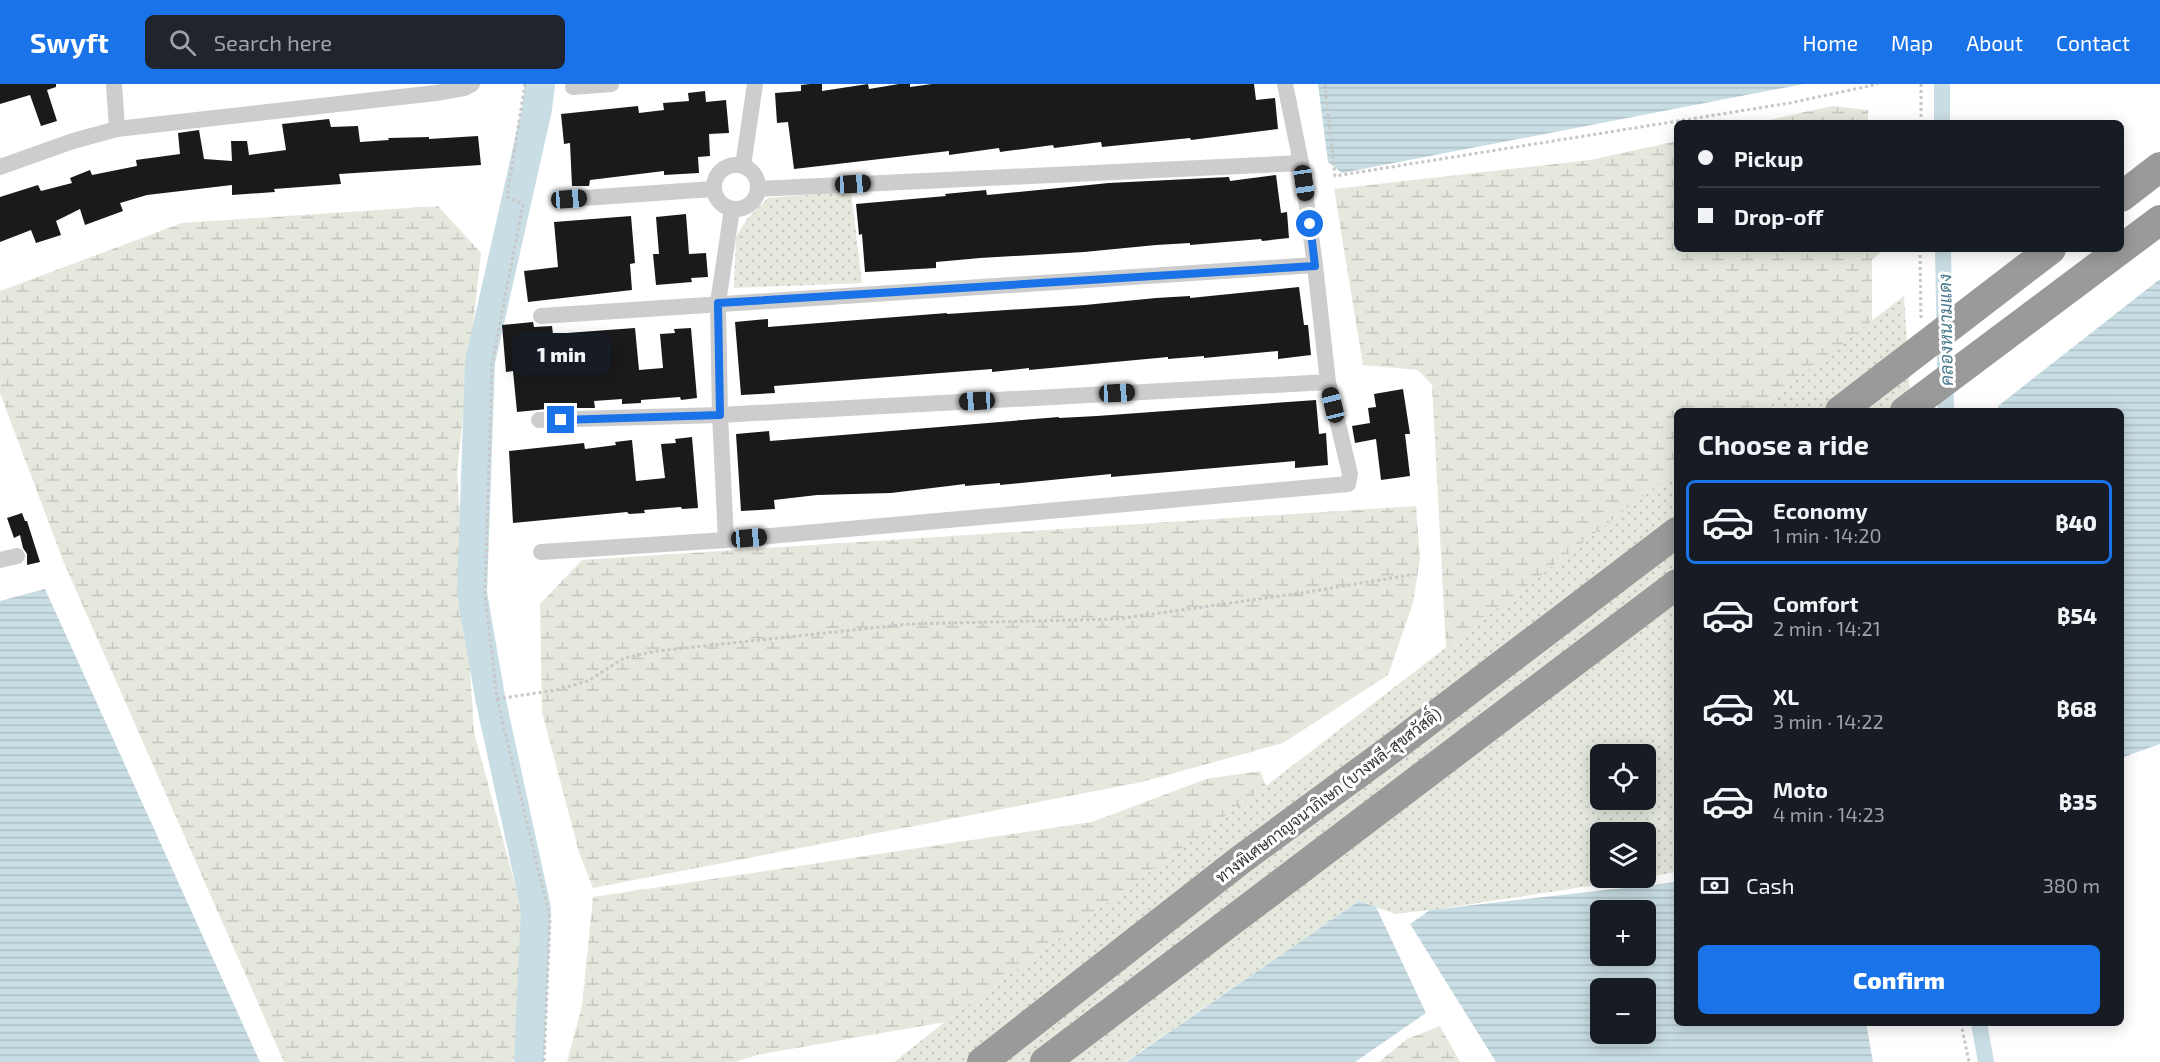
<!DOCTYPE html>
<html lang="en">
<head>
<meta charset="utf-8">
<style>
  body { margin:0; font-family:"Exo 2",Sarabun,sans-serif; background:#20242c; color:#f1f3f6; height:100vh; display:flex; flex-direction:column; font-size:22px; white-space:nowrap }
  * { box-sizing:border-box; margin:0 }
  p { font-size:20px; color:#9ea1a6 }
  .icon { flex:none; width:33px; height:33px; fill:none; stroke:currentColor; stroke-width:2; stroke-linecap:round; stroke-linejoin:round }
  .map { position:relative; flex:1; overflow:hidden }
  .drawer { position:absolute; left:1674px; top:324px; width:450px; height:618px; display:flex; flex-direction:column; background:#171b24; border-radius:9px; box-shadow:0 3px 15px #0003 }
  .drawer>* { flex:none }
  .hud { position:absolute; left:1674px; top:36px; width:450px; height:132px; border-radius:9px; box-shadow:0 3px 15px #0003; display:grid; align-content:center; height:132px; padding:0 24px; background:#171b24 }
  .fabs { position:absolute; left:1590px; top:660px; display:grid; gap:12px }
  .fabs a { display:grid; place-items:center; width:66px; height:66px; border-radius:9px; background:#171b24; box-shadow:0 3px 15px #0003; font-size:30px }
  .end { position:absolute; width:27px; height:27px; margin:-14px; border:8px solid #1a73e8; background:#fff; box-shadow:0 0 0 3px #fff }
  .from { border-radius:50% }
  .bubble { position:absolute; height:42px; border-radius:9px; background:#171b24; box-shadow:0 3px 15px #0003; font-size:20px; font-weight:800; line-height:42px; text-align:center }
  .car { position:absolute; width:18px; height:36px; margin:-18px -9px; border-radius:8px; box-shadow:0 0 4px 2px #0007; background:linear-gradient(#222 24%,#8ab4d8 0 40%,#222 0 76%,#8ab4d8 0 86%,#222 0) }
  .hud b { display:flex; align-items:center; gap:21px; height:57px; font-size:22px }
  .hud b+b { border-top:2px solid #363941 }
  .hud i { width:15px; height:15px; background:#f1f3f6 }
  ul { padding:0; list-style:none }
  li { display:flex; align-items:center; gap:18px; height:84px; margin:0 12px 9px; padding:0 12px; border:3px solid transparent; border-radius:9px }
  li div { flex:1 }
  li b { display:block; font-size:22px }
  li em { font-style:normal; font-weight:800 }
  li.active { border-color:#1a73e8 }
  li>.icon { width:54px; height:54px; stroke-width:1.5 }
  h2 { padding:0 24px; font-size:27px; line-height:72px }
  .pay { display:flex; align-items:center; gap:15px; height:66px; padding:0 24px; font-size:22px }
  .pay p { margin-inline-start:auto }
  .button { display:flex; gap:12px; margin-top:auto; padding:12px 24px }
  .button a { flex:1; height:69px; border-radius:9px; background:#1a73e8; color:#fff; font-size:24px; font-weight:800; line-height:69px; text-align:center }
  header { display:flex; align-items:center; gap:36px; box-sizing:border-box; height:84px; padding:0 30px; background:#1a73e8; color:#fff }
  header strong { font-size:28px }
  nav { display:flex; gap:33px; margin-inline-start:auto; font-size:21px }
  .search { width:420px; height:54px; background:#20242c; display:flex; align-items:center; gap:15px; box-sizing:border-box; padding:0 21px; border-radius:9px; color:#9ea1a6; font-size:22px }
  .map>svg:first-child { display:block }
</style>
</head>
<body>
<header>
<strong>Swyft</strong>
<div class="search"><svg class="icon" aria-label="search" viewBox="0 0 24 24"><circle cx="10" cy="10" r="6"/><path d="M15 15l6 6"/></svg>Search here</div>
<nav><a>Home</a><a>Map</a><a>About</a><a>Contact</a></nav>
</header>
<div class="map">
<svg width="2160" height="978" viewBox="0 0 2160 978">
  <defs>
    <pattern id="grass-dots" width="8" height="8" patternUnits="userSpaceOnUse" patternTransform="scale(1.5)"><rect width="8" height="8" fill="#e4e8dd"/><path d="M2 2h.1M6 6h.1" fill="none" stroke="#c4c7be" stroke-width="1.8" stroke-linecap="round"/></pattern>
    <pattern id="wetland-marsh" width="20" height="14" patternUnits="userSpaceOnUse" patternTransform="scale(1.5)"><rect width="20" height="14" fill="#e4e8dd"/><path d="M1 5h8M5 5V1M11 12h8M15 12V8" fill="none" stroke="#c4c7be"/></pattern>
    <pattern id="water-rules" width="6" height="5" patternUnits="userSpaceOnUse" patternTransform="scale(1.5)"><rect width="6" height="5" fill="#c9dee4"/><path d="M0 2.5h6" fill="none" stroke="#adbfc4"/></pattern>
  </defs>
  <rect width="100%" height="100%" fill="#fff"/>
  <g fill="url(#grass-dots)" fill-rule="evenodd">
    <polygon points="851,107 862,199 734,204 736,153 747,135 768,114"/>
    <polygon points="1904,212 1911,327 1754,327"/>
    <path d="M 1677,386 L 1677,788 L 1646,793 L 1646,748 L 1600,748 L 1600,794 L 1642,794 L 1438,825 L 1395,830 L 1359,817 L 1125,978 L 894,978 L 945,938 L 1266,702 ZM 1600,670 L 1646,670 L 1646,716 L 1600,716 Z"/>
  </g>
  <g fill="url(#wetland-marsh)">
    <polygon points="1832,22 1868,26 1868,39 1755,39"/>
    <polygon points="1677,57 1677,165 1884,165 1872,176 1872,237 1754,327 1677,327 1677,386 1446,564 1432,301 1418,286 1363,281 1334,105 1590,76"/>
    <polygon points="438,122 481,169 457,387 474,648 534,871 513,978 284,978 64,479 0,309 0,207 182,139"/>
    <polygon points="1416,422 1420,474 1413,519 1388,591 1283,659 1142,698 593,804 579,768 542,628 540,520 582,476"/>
    <polygon points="1260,687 1266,702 945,938 757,971 735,978 567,978 582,922 593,813 1092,738 1206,695"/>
    <polygon points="1440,942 1460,978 1379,978 1407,955"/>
  </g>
  <g fill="url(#water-rules)" fill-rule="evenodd">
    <polygon points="1318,0 1804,0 1342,89 1328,78"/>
    <polygon points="2160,195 2160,660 2121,674 2121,327 1997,327 1998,322"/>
    <polygon points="45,505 260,978 0,978 0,517"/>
    <path d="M 1677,798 L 1677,939 L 1866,939 L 1873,978 L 1496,978 L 1410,840 L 1430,826 ZM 1600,826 L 1646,826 L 1646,872 L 1600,872 ZM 1600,904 L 1646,904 L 1646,950 L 1600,950 Z"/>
    <polygon points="1359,817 1376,823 1426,929 1355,978 1126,978"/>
  </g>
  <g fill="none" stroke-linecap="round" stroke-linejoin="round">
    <g stroke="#c9dee4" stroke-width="16">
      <polyline points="1942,39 1942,0"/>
      <polyline points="1943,165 1946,327"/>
      <polyline points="1979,939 1986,978"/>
    </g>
    <polyline stroke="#c9dee4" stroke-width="30" points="529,978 536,825 490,613 472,509 480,278 537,25 540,0"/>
  </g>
  <g fill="#1a1a1a">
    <polygon points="0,0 56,0 56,3 47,6 57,37 41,42 30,11 0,20"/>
    <polygon points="810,0 822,0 822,7 868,0 869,5 899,0 910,0 910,3 932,0 1254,0 1256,16 1275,14 1278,45 1191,56 1190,54 1102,63 1101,58 1054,64 1053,61 1000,68 999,64 949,71 949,67 794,85 788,38 777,39 775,9 801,7 801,1"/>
    <polygon points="705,7 706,18 726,16 729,49 709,50 710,72 698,73 699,89 664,91 664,87 590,96 589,102 572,102 570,59 564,60 561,30 638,22 639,29 664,26 663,19 689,17 688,9"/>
    <polygon points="329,35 331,43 358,42 360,58 389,56 388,54 429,53 429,55 478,52 481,81 339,90 341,100 274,105 275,108 232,111 232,101 147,111 120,119 123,127 85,141 80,125 56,137 61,151 36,159 31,146 0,158 0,113 38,101 41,107 72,99 70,94 90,86 92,91 137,82 136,76 180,70 178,49 199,46 204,75 232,77 231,57 247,57 249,71 286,66 282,40"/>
    <polygon points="1276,91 1281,129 1287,128 1289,154 1262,157 1261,155 1190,161 1190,159 1156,161 1084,168 980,174 936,178 936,184 865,188 862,150 859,151 856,120 946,112 945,110 986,106 987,111 1109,99 1229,93 1230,97"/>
    <polygon points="686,130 689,170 706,169 708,193 691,194 692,198 656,201 653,170 659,170 656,133"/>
    <polygon points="631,132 635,179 630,180 632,206 528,218 524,187 558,183 554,138"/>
    <polygon points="1299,203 1304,241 1308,241 1311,271 1278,275 1278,267 1204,274 1204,272 1168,275 1168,273 1029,286 1029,284 992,288 992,285 774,302 775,309 741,311 735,238 768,235 768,243 947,229 947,230 1085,221 1156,214 1190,212 1190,214"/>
    <polygon points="533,238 534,243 552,242 553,250 635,244 639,286 663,284 660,250 675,249 674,245 691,244 697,314 681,316 680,313 641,316 641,319 622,320 622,315 594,317 595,324 575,324 575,320 547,323 547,325 517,328 513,287 506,288 502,241"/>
    <polygon points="1403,305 1410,350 1405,350 1410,392 1381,396 1376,355 1355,359 1352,342 1370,339 1368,324 1376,323 1374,310"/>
    <polygon points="1316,316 1319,350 1326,349 1328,381 1295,384 1295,377 1111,393 1111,390 1000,401 1000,399 965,402 965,400 891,409 817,411 774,416 775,425 741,427 736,350 769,347 770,357 1059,333 1059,334 1097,332"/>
    <polygon points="692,353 698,424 682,425 681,423 644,426 645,429 629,430 627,428 513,439 509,367 584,359 585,365 616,361 615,358 632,356 636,397 665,394 661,360 676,359 675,355"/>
    <polygon points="22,429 25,437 27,437 40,478 27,481 27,470 23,464 20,451 14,454 7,434"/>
  </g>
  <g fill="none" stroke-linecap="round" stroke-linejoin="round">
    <g stroke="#c7c7c7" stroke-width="3" stroke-dasharray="3 3" stroke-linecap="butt">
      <polyline points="525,0 507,113 523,120 492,280 485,510 497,615 550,834 544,978"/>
      <polyline points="1325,0 1335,92 1790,19 1878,0"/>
      <polyline points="1921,39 1921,0"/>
      <polyline points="1920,165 1921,235"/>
      <polyline points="497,615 556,606 588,597 624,574 657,567 909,540 1117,535 1295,510 1410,491"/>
      <polyline points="1961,939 1969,978"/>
    </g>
    <g stroke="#cdcdcd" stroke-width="16">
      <polyline points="114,0 117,45"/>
      <polyline points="573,3 611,0"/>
      <circle cx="736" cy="103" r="22"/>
      <polyline points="743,82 755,0"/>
      <polyline points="0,83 73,57 117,45 436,9 464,4 472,0"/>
      <polyline points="758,105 1301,79"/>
      <polyline points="569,115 713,105"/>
      <polyline points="541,232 1315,181"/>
      <polyline points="539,336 720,331 1328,298"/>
      <polyline points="726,456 720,331 718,219 732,125"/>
      <polyline points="541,468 726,456 1348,400 1350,390 1328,298 1315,181 1301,79 1285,0"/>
      <polyline points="0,476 17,472"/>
    </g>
    <g stroke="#9a9a9a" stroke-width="30">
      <polyline points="2121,113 2160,83"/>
      <polyline points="982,978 1239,777 1390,666 1677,448"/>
      <polyline points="1045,978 1677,500"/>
    </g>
    <g stroke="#9a9a9a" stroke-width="30">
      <polyline points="1840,327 2051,165"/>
      <polyline points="1905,327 2160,136"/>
    </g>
  </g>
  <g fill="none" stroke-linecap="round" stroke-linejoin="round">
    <polyline stroke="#1a73e8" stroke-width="8" points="561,336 720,331 718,219 1315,182 1310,140"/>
  </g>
  <g text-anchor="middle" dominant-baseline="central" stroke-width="6" stroke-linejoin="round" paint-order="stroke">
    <g font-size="16" fill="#333" stroke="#fff">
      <text transform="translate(1328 711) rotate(-37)">ทางพิเศษกาญจนาภิเษก (บางพลี-สุขสวัสดิ์)</text>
    </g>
    <g font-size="18" font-style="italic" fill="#487a8d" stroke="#fff">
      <text transform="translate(1945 246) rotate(-91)">คลองหนามแดง</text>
    </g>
  </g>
</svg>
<div class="fabs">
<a><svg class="icon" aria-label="locate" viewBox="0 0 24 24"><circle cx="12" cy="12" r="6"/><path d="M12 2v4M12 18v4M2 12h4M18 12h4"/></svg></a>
<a><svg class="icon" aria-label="layers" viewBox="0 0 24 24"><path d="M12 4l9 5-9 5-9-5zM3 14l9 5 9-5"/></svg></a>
<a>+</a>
<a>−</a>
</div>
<i class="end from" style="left:1310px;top:140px"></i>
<i class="end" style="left:561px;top:336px"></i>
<div class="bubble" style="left:512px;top:249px;width:99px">1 min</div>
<i class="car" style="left:1304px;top:99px;rotate:172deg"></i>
<i class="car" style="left:853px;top:100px;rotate:87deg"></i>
<i class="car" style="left:569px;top:115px;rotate:86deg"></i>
<i class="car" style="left:1117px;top:309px;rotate:87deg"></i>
<i class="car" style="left:977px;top:317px;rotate:267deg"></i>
<i class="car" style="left:1333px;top:321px;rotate:346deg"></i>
<i class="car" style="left:749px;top:454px;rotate:85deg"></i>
<div class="hud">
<b><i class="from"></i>Pickup</b>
<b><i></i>Drop-off</b>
</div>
<section class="drawer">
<h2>Choose a ride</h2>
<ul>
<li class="active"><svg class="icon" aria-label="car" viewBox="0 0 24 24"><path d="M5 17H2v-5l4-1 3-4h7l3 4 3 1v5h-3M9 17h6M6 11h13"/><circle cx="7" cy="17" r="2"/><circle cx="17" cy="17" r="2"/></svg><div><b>Economy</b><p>1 min · 14:20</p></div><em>฿40</em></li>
<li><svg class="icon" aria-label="car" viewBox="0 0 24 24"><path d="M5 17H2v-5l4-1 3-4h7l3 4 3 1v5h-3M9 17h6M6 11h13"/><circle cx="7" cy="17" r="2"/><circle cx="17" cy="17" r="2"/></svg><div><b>Comfort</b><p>2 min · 14:21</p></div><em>฿54</em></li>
<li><svg class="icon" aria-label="car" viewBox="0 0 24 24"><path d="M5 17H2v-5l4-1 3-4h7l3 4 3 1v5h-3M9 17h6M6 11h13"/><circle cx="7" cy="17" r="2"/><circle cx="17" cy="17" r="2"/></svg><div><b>XL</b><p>3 min · 14:22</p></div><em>฿68</em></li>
<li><svg class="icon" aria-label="car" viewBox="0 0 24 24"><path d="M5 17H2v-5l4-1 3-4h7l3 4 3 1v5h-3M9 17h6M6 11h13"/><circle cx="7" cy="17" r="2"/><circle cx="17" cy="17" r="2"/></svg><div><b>Moto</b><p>4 min · 14:23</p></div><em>฿35</em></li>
</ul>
<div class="pay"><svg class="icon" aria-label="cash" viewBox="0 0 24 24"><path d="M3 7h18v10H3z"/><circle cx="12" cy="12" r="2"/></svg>Cash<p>380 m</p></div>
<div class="button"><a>Confirm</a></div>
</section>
</div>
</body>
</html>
